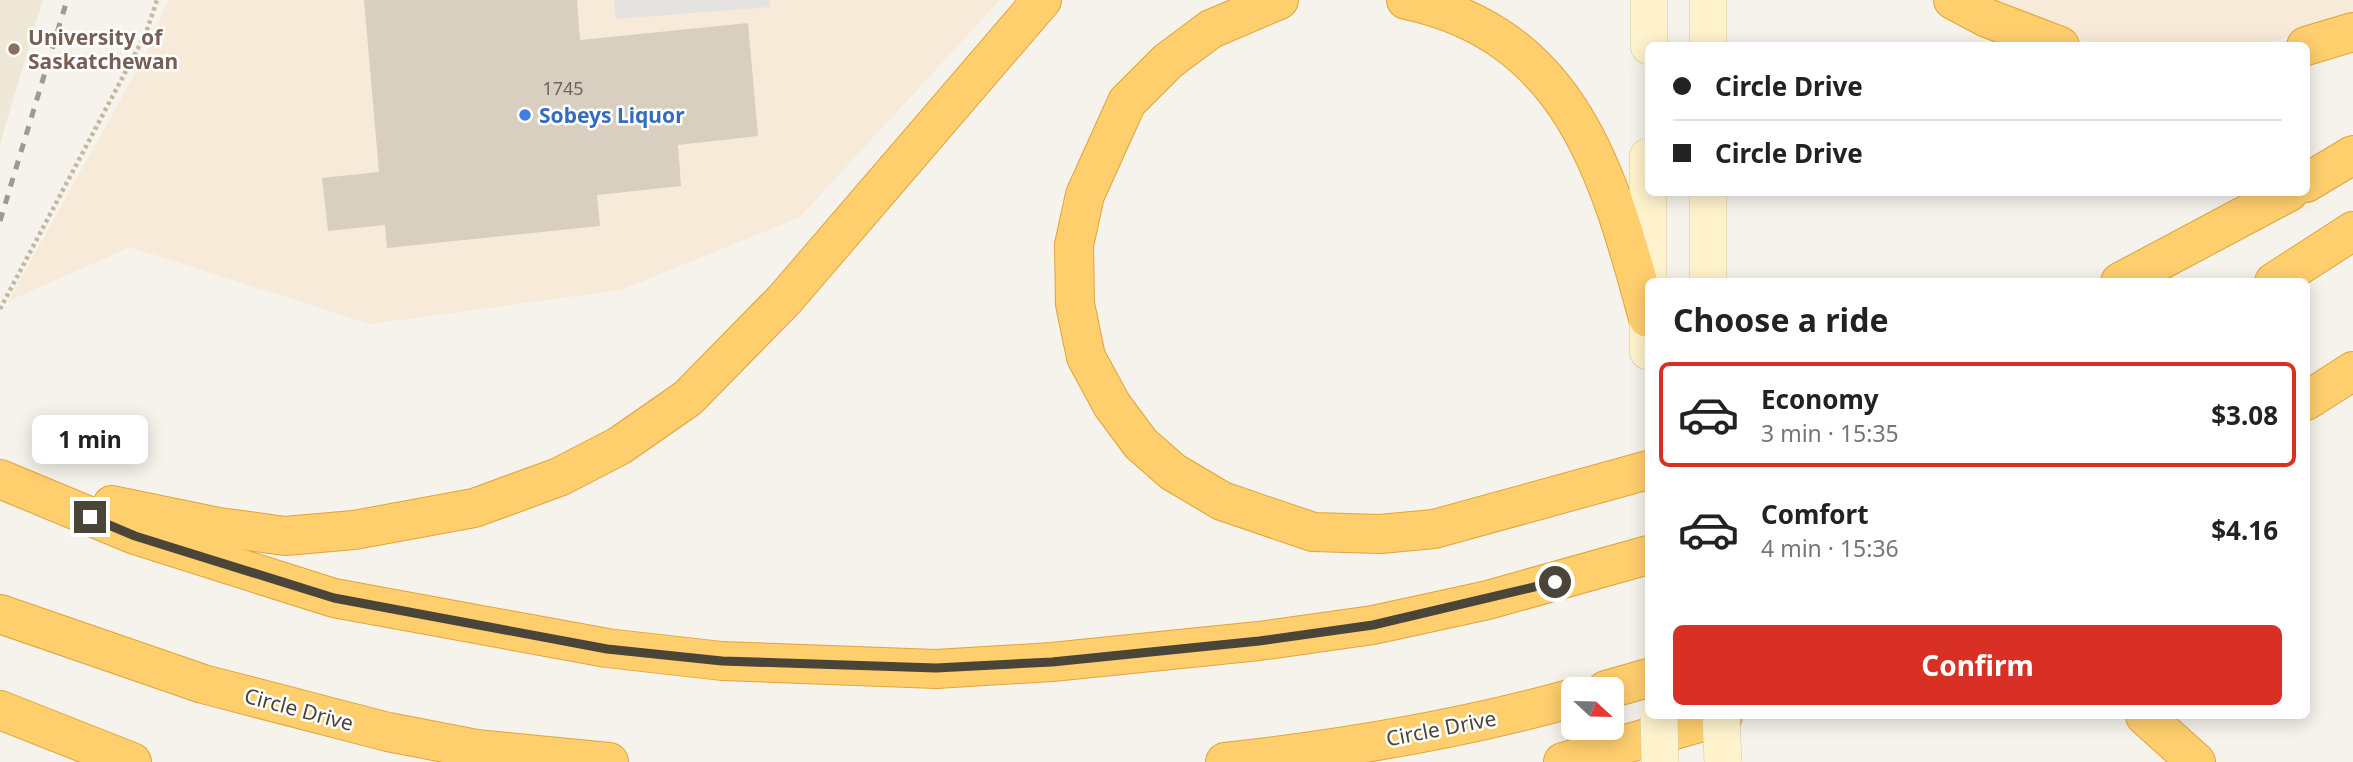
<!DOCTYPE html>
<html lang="en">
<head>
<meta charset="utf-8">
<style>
  body { margin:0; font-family:"Noto Sans",sans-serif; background:#f6f6f6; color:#222; height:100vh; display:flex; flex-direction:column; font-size:26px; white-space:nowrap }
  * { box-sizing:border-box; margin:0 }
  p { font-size:23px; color:#767676 }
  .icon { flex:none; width:38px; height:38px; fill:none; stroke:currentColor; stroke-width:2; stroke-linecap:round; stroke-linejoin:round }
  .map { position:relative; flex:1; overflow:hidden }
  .drawer { position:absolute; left:1645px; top:278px; width:665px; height:441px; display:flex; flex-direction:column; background:#fff; border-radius:10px; box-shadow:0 4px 18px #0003 }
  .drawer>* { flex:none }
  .hud { position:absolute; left:1645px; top:42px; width:665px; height:154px; border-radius:10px; box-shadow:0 4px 18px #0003; display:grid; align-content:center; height:154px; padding:0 28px; background:#fff }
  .needle { width:46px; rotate:112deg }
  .tools { position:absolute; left:1561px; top:677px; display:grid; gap:14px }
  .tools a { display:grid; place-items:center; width:63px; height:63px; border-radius:10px; background:#fff; box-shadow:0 4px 18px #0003; font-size:35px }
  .end { position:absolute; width:32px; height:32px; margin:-16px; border:9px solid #4b4439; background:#fff; box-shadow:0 0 0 4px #fff }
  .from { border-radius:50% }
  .bubble { position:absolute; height:49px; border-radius:10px; background:#fff; box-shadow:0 4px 18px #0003; font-size:23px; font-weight:700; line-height:49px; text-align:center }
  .hud b { display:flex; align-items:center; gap:24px; height:66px; font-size:26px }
  .hud b+b { border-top:2px solid #e0e0e0 }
  .hud i { width:18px; height:18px; background:#222 }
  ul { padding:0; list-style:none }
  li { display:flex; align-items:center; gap:21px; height:105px; margin:0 14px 10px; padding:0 14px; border:4px solid transparent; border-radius:10px }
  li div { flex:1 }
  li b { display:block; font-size:26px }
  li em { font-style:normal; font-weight:700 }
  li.current { border-color:#d93025 }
  li>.icon { width:63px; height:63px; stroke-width:1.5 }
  h2 { padding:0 28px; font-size:32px; line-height:84px }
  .action { display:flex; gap:14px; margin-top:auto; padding:14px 28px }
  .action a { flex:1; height:80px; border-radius:10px; background:#d93025; color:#fff; font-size:28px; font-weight:700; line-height:80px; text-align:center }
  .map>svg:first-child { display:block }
</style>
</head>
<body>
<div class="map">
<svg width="2353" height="762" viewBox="0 0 2353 762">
  <rect width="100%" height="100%" fill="#f6f3ec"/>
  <g fill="#f7ead8">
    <polygon points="168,0 1000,0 800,217 621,290 370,324 130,247 8,301 146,54"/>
    <polygon points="1975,0 2353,0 2353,18 2258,45 2113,46 2054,34"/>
  </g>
  <polygon fill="#efe8d6" points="0,0 43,0 0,144"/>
  <polygon fill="#e5e3e0" points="614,0 770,0 770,7 616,19"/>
  <polygon fill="#d8cfc1" points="364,0 577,0 580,40 748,23 758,136 678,145 681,186 597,195 600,226 387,248 385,225 328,231 322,178 379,172"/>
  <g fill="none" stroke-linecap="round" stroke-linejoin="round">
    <defs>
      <g id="secondary">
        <polyline points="1708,0 1708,46"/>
        <polyline points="1649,46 1649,0"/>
        <polyline points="1648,157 1648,351"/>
        <polyline points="1708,192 1708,282"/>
      </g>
      <g id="motorway">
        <polyline points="1279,0 1211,29 1168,61 1127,102 1085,195 1074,245 1075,304 1086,357 1112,405 1141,444 1173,472 1222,501 1313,532 1380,534 1434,529 1648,470"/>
        <path d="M 1406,0 C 1572,35 1609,175 1648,318"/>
        <polyline points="1953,0 1987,18 2060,46"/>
        <polyline points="2306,46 2353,32"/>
        <polyline points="2306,183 2353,155"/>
        <polyline points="2120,282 2289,192"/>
        <polyline points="2274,282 2353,231"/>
        <polyline points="2306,401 2353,371"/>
        <polyline points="0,479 135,535 334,598 607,648 722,661 936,669 1052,662 1259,641 1373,625 1488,600 1648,555"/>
        <polyline points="112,505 219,527 285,536 354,530 474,508 559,477 619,446 688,398 785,299 1042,0"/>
        <polyline points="0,614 203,684 388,732 476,749 609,762"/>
        <polyline points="1606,690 1648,678"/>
        <polyline points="0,710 132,762"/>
        <polyline points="2145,716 2196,762"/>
        <path d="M 1225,762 C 1342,749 1459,730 1573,698"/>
        <polyline points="1563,762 1723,716"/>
      </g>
    </defs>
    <use href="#secondary" stroke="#d6c79b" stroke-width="38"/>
    <use href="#motorway" stroke="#e0a43c" stroke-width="40"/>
    <polyline stroke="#c4b79f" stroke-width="4.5" stroke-dasharray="3.5 3.5" stroke-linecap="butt" points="0,309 146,33 157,0"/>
    <use href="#secondary" stroke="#fff3cd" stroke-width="37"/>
    <use href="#motorway" stroke="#ffcf6e" stroke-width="38"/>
    <polyline stroke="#9a9a9a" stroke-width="5" stroke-dasharray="9 9" stroke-linecap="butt" points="0,221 67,0"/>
    <defs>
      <g id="secondary-bridge">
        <polyline points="1659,716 1660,762"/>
        <polyline points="1721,716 1723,762"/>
      </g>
    </defs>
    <use href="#secondary-bridge" stroke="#d6c79b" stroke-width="38" stroke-linecap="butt"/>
    <use href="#secondary-bridge" stroke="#fff3cd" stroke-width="37"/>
  </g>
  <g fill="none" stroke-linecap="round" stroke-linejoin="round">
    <polyline stroke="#4b4439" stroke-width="9" points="90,517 135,536 334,598 607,649 722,661 936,668 1052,662 1259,641 1373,625 1555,582"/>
  </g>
  <circle fill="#8d6e63" stroke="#fff" stroke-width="2.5" cx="14" cy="49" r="7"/>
  <circle fill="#3f7fe0" stroke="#fff" stroke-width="2.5" cx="525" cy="115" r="7"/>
  <g text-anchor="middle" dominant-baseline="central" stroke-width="5" stroke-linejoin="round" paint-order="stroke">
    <g font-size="18" fill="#6e675b">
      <text x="563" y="88">1745</text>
    </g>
    <g font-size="21" font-weight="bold" fill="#785e54" stroke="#fff" text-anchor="start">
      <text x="28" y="37">University of<tspan x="28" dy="24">Saskatchewan</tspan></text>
    </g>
    <g font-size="21" font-weight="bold" fill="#366cbe" stroke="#fff" text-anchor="start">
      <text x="539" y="115">Sobeys Liquor</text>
    </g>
    <g font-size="21" fill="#4b4439" stroke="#fff">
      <text transform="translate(299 709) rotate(15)">Circle Drive</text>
      <text transform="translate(1441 728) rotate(-11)">Circle Drive</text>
    </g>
  </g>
</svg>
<div class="tools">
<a><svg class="needle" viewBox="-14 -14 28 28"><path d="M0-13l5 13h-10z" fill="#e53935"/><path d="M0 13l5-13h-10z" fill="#767676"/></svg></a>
</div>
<i class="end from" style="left:1555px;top:582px"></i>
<i class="end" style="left:90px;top:517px"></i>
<div class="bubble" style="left:32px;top:415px;width:116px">1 min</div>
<div class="hud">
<b><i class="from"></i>Circle Drive</b>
<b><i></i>Circle Drive</b>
</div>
<section class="drawer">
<h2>Choose a ride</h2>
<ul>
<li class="current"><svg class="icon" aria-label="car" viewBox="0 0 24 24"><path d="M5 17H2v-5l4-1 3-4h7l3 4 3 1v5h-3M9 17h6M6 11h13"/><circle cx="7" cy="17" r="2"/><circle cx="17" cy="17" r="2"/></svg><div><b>Economy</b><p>3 min · 15:35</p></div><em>$3.08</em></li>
<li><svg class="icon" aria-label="car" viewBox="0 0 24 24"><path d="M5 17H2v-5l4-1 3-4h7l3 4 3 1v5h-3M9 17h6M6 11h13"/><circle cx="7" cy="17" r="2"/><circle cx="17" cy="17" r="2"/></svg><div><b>Comfort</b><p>4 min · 15:36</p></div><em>$4.16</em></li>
</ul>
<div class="action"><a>Confirm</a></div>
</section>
</div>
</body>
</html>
